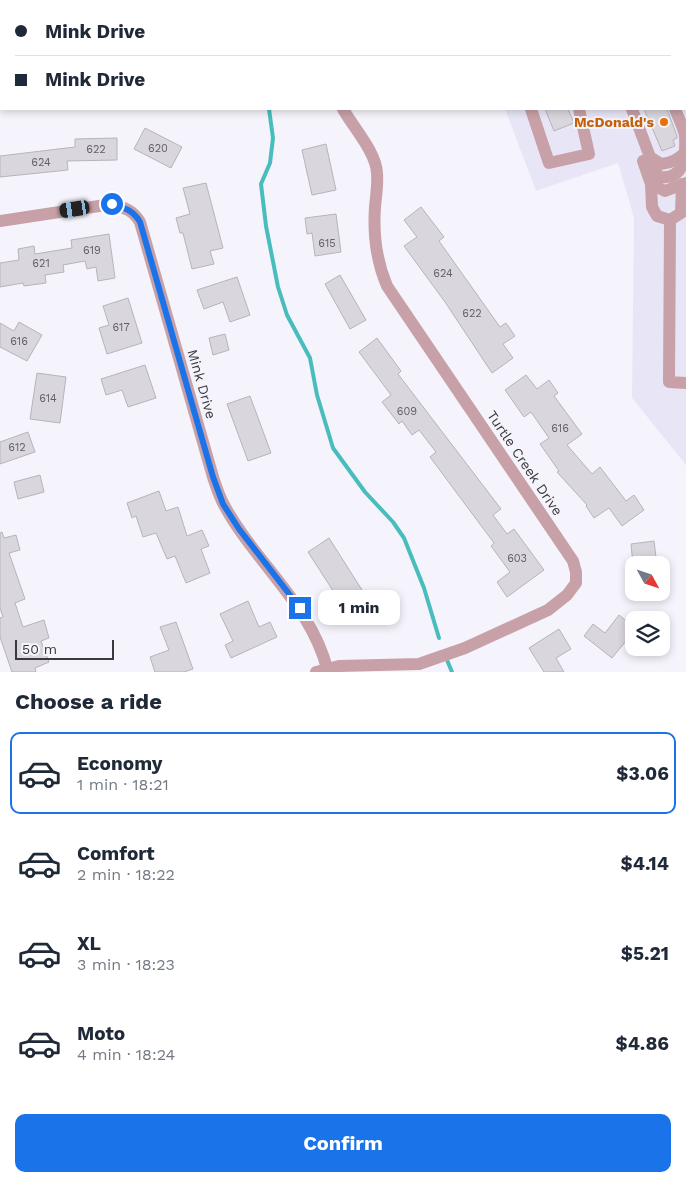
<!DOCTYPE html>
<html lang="en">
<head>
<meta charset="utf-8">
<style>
  body { margin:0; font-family:"Work Sans",sans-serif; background:#f2f2f3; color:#1f2937; height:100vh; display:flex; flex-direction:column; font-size:19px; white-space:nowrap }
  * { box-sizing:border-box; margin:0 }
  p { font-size:16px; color:#747a83 }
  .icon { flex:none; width:28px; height:28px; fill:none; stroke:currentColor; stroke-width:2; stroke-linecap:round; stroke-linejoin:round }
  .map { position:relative; height:672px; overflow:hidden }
  .panel { display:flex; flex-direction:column; background:#fff; flex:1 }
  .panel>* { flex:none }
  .hud { position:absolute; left:0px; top:0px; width:686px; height:110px; box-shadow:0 2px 8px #0003; display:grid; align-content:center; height:110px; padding:0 15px; background:#fff }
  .needle { width:32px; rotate:130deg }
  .fabs { position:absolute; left:625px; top:556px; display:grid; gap:10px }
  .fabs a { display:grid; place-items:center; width:45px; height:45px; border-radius:10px; background:#fff; box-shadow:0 2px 8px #0003; font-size:25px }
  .scale { position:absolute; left:15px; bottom:12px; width:99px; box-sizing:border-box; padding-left:5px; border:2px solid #3a393d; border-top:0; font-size:14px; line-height:18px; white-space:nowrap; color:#3a393d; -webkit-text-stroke:4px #f5f4fc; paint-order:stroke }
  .end { position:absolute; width:22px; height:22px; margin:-11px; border:6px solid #1a73e8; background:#fff; box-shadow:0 0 0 2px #fff }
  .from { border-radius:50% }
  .bubble { position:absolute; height:35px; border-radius:10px; background:#fff; box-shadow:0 2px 8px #0003; font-size:16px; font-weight:700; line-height:35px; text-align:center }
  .car { position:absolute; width:15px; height:30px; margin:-15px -8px; border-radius:6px; box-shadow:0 0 4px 1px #0007; background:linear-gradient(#222 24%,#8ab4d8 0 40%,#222 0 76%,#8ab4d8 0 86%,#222 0) }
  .hud b { display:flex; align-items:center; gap:18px; height:48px; font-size:19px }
  .hud b+b { border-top:1px solid #e0e1e3 }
  .hud i { width:12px; height:12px; background:#1f2937 }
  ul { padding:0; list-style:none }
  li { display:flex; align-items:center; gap:15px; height:82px; margin:0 10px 8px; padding:0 5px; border:2px solid transparent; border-radius:10px }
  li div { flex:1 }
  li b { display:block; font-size:19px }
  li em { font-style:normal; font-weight:700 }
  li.current { border-color:#1a73e8 }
  li>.icon { width:45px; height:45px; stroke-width:1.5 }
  h2 { padding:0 15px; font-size:22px; line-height:60px }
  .cta { display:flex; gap:10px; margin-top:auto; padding:10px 15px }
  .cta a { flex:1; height:58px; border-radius:10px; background:#1a73e8; color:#fff; font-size:20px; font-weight:700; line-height:58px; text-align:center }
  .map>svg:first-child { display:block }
</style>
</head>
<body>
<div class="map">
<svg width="686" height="672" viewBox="0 0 686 672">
  <rect width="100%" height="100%" fill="#f5f4fc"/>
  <polygon fill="#e8e6f6" points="685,11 686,11 686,465 632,398 634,218 618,163 536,191 505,109 685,109"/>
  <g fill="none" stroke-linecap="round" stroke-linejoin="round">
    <g stroke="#49bdbd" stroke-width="4">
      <polyline points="253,0 254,1"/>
      <polyline points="269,109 273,138 270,163 261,184 266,226 278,287 287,315 310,358 317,395 333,448 365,492 393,522 404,538 424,588 439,638"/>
      <polyline points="447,660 452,672"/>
    </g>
  </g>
  <g fill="#dad6de" stroke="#b7b3bb">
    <polygon points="545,109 568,109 574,123 554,131"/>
    <polygon points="644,109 667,109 677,136 677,138 673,140 675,146 662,151"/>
    <polygon points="145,128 182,147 171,168 134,149"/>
    <polygon points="117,138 117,160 67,161 68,170 0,177 0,156 75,147 75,139"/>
    <polygon points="326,144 336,190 312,195 302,150"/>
    <polygon points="206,183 223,248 210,251 214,264 192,269 183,233 180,233 176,218 190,214 183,188"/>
    <polygon points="421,207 444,237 439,241 500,327 506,323 515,336 503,344 513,358 492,373 445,302 404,246 417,237 404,220"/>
    <polygon points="336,214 341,252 315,256 312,233 307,234 305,218"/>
    <polygon points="109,234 115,278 98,281 96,267 87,269 85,261 63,265 64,272 45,275 46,283 24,286 23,283 0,287 0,263 19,260 18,249 34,246 35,254 72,248 71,240"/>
    <polygon points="340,275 366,320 350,329 325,284"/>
    <polygon points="237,277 250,315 230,322 223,302 204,309 197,290"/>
    <polygon points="128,298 142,343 107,354 99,328 109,325 103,306"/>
    <polygon points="19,322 42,335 27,361 0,347 0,323 14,331"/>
    <polygon points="225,334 229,350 213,355 209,338"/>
    <polygon points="377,338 401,371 398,374 501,509 493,515 507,534 514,529 544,570 507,597 497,582 510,572 491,546 494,543 430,457 436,452 419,430 412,435 402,421 399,424 382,402 391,395 359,352"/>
    <polygon points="145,365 156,398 128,407 122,390 106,395 101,379"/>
    <polygon points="37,373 66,377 60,423 30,419"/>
    <polygon points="526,375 537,389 549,380 558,393 554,396 582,434 567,445 592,474 600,467 626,501 634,495 644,510 622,526 609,508 594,518 586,506 587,505 557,472 559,471 540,444 549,438 531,412 524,417 505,390"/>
    <polygon points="250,396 271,453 248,461 227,404"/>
    <polygon points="28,432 35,452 0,464 0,442"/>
    <polygon points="40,475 44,492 18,499 14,482"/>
    <polygon points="159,491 166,511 178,507 187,536 202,530 209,546 201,549 210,573 186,583 175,556 167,559 156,533 143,537 136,516 132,518 127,503"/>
    <polygon points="2,532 4,538 16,535 20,550 9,553 25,599 15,603 23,627 44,620 49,638 41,641 49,662 35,668 36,672 12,672 0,637 0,618 3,617 0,608 0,533"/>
    <polygon points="329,538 369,601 348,614 308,552"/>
    <polygon points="654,541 657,565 633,565 631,544"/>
    <polygon points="248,601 259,627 270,622 277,637 231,658 225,645 233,641 220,614"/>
    <polygon points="619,615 634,627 634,631 612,658 584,636 593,624 605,633"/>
    <polygon points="176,622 193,669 184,672 155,672 150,657 169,650 160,627"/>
    <polygon points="559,629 571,649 556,658 564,672 544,672 529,648"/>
  </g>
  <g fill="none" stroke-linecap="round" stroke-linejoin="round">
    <g stroke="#c7a1a7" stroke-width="12">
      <polyline points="453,0 453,1"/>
      <polyline points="637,0 637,1"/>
      <polyline points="685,33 686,33"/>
      <polyline points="531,109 549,163 589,154 579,109"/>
      <path d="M 632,109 L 656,173 L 660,177 C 685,180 686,155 685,135 C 683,126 678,117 675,109"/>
      <path d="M 650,157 L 661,164 C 672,163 678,159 686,152"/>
      <polyline points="643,161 651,184 665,191 686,183"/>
      <polyline points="651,184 652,207 657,216 670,220"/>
      <polyline points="682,184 681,213 670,220 669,382 686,383"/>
      <path d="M 0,221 L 112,204 C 125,208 133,210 140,222 L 213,477 C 216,486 219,496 224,505 C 256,564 312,605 328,672"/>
      <path d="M 316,672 L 339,666 L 419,664 L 465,648 L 548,610 L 567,595 L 576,583 L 576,572 L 573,561 L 387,286 C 376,260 373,235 375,207 C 376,196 378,184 377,173 C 376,152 353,127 343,109"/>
    </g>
    <g stroke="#9b5967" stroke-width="12">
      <polyline points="566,1 572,0"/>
      <polyline points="0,91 1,91"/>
    </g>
  </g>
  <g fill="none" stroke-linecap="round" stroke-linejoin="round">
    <path stroke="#1a73e8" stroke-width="6" d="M 112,204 C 125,208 133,210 140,222 L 213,477 L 223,504 L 239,529 L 300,608"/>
  </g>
  <circle fill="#e8710a" stroke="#f5f4fc" stroke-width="2" cx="664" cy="122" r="5"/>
  <g text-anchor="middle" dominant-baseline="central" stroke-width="4" stroke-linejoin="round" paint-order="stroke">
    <g font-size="11" fill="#626065">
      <text x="158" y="148">620</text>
      <text x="96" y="149">622</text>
      <text x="41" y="162">624</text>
      <text x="327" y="243">615</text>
      <text x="92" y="250">619</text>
      <text x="41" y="263">621</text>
      <text x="443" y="273">624</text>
      <text x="472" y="313">622</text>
      <text x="121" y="327">617</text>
      <text x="19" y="341">616</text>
      <text x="48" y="398">614</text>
      <text x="407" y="411">609</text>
      <text x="560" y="428">616</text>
      <text x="17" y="447">612</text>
      <text x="517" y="558">603</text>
    </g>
    <g font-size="14" font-weight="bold" fill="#c56008" stroke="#f5f4fc" text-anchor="end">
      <text x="654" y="122">McDonald's</text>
    </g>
    <g font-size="14" fill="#3a393d" stroke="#f5f4fc">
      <text transform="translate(202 384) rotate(74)">Mink Drive</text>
      <text transform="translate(525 463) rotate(56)">Turtle Creek Drive</text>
    </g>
  </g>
</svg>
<div class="fabs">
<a><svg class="needle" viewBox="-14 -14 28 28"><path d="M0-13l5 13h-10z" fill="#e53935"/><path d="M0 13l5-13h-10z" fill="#747a83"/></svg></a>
<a><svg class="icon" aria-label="layers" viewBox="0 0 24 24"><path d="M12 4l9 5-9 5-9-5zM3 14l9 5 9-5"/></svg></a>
</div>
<div class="scale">50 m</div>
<i class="end from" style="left:112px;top:204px"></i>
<i class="end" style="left:300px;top:608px"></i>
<div class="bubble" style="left:318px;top:590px;width:82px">1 min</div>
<i class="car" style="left:75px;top:209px;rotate:261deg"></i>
<div class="hud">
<b><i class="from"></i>Mink Drive</b>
<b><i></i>Mink Drive</b>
</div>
</div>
<section class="panel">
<h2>Choose a ride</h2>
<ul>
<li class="current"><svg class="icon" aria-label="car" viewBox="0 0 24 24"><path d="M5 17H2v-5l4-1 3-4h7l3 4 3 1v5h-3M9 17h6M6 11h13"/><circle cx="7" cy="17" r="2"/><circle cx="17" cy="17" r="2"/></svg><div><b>Economy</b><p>1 min · 18:21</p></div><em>$3.06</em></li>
<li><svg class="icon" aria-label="car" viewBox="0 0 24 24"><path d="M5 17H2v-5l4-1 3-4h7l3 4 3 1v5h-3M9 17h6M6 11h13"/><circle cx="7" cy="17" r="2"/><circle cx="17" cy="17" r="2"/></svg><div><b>Comfort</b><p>2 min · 18:22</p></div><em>$4.14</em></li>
<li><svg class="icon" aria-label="car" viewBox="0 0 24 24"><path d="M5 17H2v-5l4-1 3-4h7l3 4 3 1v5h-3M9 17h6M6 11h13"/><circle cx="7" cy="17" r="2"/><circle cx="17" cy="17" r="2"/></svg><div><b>XL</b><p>3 min · 18:23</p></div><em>$5.21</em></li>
<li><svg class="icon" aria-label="car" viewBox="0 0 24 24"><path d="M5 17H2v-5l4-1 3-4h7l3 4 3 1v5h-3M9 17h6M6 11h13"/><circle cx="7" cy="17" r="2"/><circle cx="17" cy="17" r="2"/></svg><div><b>Moto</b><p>4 min · 18:24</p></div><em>$4.86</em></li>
</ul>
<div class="cta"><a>Confirm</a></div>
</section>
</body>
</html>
